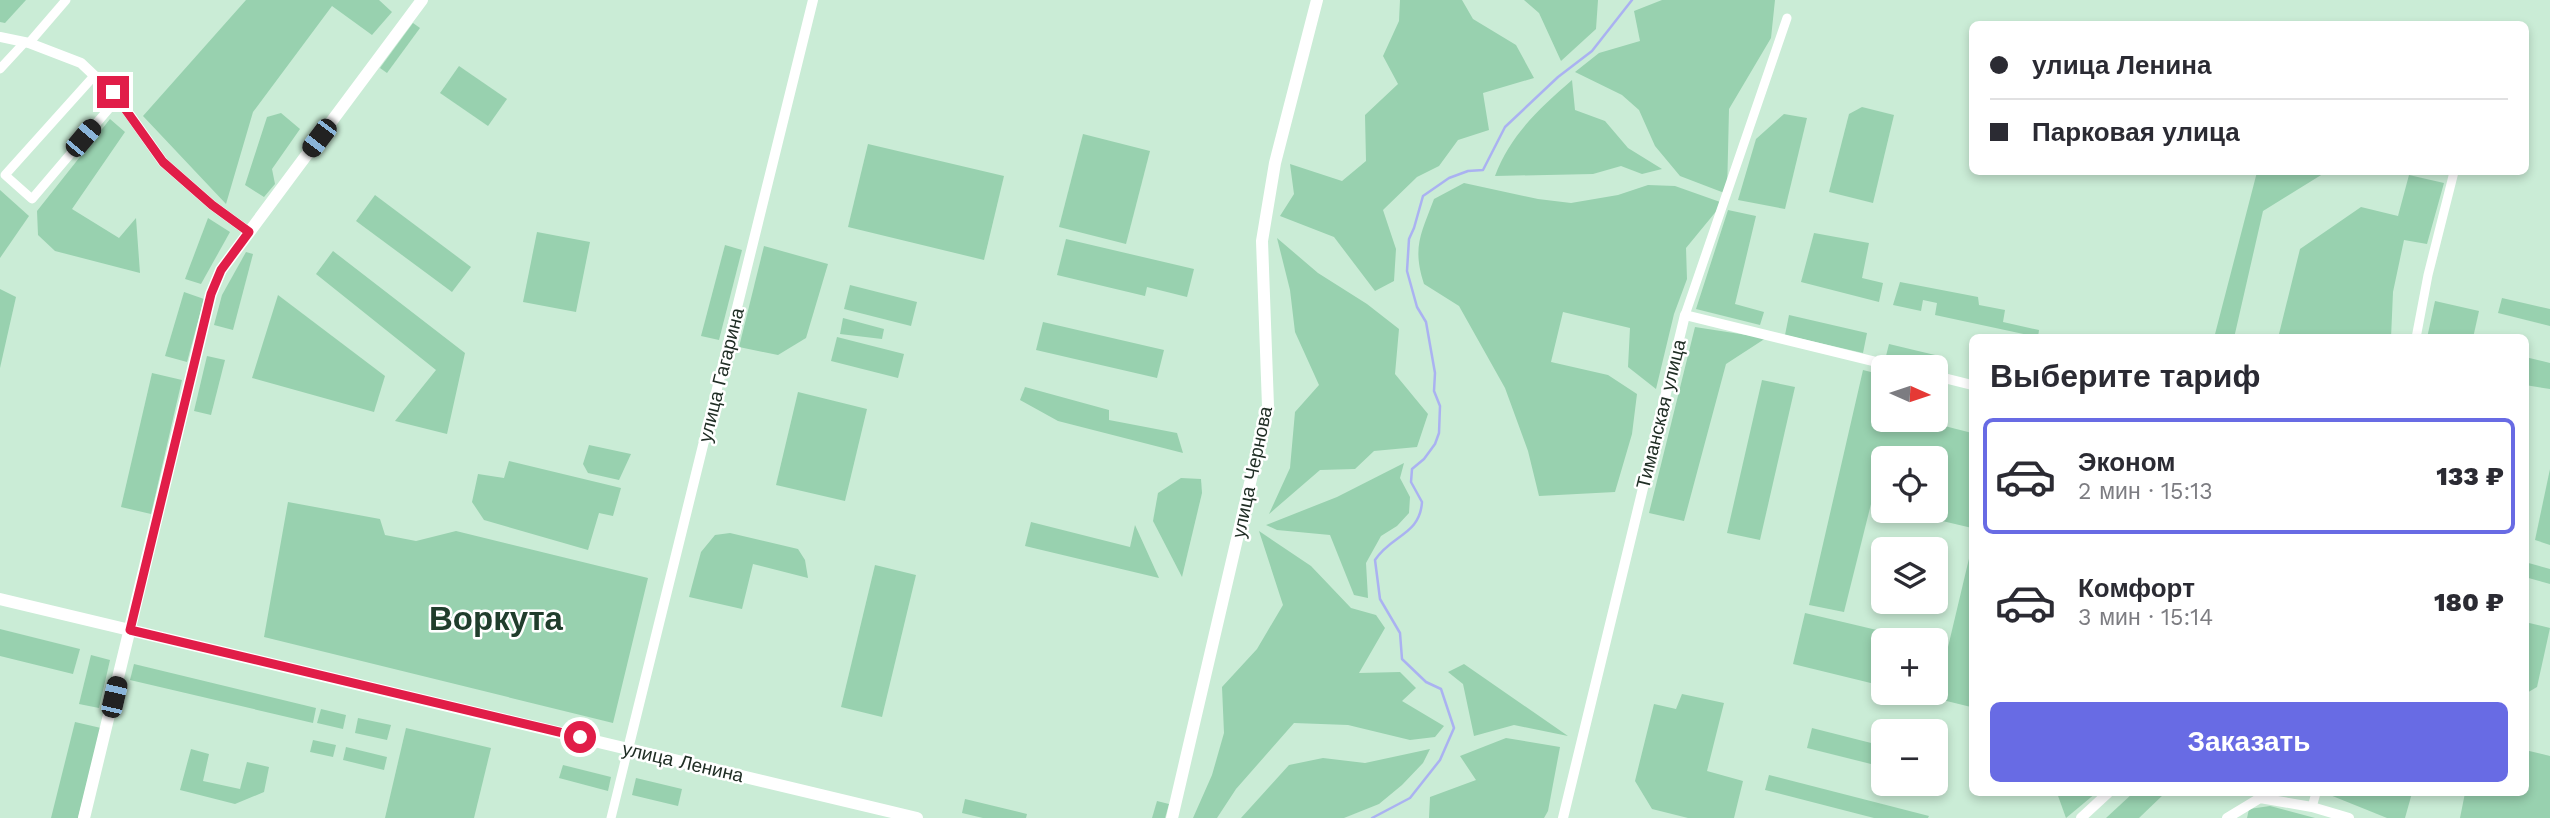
<!DOCTYPE html>
<html lang="ru">
<head>
<meta charset="utf-8">
<style>
  body { margin:0; font-family:"Work Sans",sans-serif; background:#f2f2f3; color:#2b2b33; height:100vh; display:flex; flex-direction:column; font-size:26px; white-space:nowrap }
  * { box-sizing:border-box; margin:0 }
  p { font-size:23px; color:#7c7c81 }
  .icon { flex:none; width:38px; height:38px; fill:none; stroke:currentColor; stroke-width:2; stroke-linecap:round; stroke-linejoin:round }
  .map { position:relative; flex:1; overflow:hidden }
  .details { position:absolute; left:1969px; top:334px; width:560px; height:462px; display:flex; flex-direction:column; background:#fff; border-radius:10px; box-shadow:0 4px 10px #0003 }
  .details>* { flex:none }
  .banner { position:absolute; left:1969px; top:21px; width:560px; height:154px; border-radius:10px; box-shadow:0 4px 10px #0003; display:grid; align-content:center; height:154px; padding:0 21px; background:#fff }
  .needle { width:46px; rotate:93deg }
  .fabs { position:absolute; left:1871px; top:355px; display:grid; gap:14px }
  .fabs a { display:grid; place-items:center; width:77px; height:77px; border-radius:10px; background:#fff; box-shadow:0 4px 10px #0003; font-size:35px }
  .end { position:absolute; width:32px; height:32px; margin:-16px; border:9px solid #e11d48; background:#fff; box-shadow:0 0 0 4px #fff }
  .from { border-radius:50% }
  .car { position:absolute; width:21px; height:42px; margin:-21px -10px; border-radius:9px; box-shadow:0 0 5px 2px #0007; background:linear-gradient(#222 24%,#8ab4d8 0 40%,#222 0 76%,#8ab4d8 0 86%,#222 0) }
  .banner b { display:flex; align-items:center; gap:24px; height:66px; font-size:26px }
  .banner b+b { border-top:2px solid #e1e1e2 }
  .banner i { width:18px; height:18px; background:#2b2b33 }
  ul { padding:0; list-style:none }
  li { display:flex; align-items:center; gap:21px; height:116px; margin:0 14px 10px; padding:0 7px; border:4px solid transparent; border-radius:10px }
  li div { flex:1 }
  li b { display:block; font-size:26px }
  li em { font-style:normal; font-weight:800 }
  li.current { border-color:#686be4 }
  li>.icon { width:63px; height:63px; stroke-width:1.5 }
  h2 { padding:0 21px; font-size:32px; line-height:84px }
  .action { display:flex; gap:14px; margin-top:auto; padding:14px 21px }
  .action a { flex:1; height:80px; border-radius:10px; background:#686be4; color:#fff; font-size:28px; font-weight:800; line-height:80px; text-align:center }
  .map>svg:first-child { display:block }
</style>
</head>
<body>
<div class="map">
<svg width="2550" height="818" viewBox="0 0 2550 818">
  <rect width="100%" height="100%" fill="#caecd6"/>
  <g fill="#98d1af">
    <polygon points="0,0 26,0 5,23 0,22"/>
    <polygon points="246,0 379,0 392,12 372,35 332,6 253,112 226,204 143,116"/>
    <polygon points="1400,0 1462,0 1473,19 1516,45 1534,78 1483,93 1489,130 1458,140 1439,166 1417,177 1383,210 1396,249 1394,281 1375,291 1334,237 1280,216 1294,194 1290,164 1342,181 1366,161 1365,115 1398,84 1383,56 1399,21"/>
    <polygon points="1524,0 1598,0 1596,29 1561,61 1539,13"/>
    <polygon points="1662,0 1775,0 1771,38 1729,109 1727,194 1680,176 1655,146 1639,110 1622,95 1575,72 1599,53 1640,41 1634,11"/>
    <polygon points="413,23 420,28 387,73 380,68"/>
    <polygon points="459,66 507,99 488,126 440,93"/>
    <path d="M 1572,80 L 1575,110 L 1605,121 L 1628,148 L 1662,169 L 1642,174 L 1621,166 L 1593,174 L 1495,176 C 1510,135 1540,108 1572,80 Z"/>
    <polygon points="1862,107 1894,115 1873,203 1829,192 1849,114"/>
    <polygon points="281,113 300,129 272,169 275,184 264,197 245,185 267,117"/>
    <polygon points="1784,114 1807,118 1785,209 1738,200 1756,139"/>
    <polygon points="110,119 125,132 72,209 119,238 136,218 140,273 55,251 38,235 37,211"/>
    <polygon points="1083,134 1150,151 1126,244 1059,227"/>
    <polygon points="868,144 1004,176 984,260 848,227"/>
    <polygon points="2257,172 2326,172 2263,211 2234,338 2214,338"/>
    <polygon points="2409,175 2444,183 2427,244 2404,240 2393,292 2391,338 2278,338 2300,249 2361,207 2398,216"/>
    <path d="M 1464,183 L 1538,199 L 1571,203 L 1618,195 L 1648,185 L 1675,186 L 1723,203 L 1686,248 L 1687,279 L 1674,314 L 1656,389 L 1628,367 L 1630,328 L 1563,312 L 1551,362 L 1608,375 L 1637,394 L 1632,434 L 1615,492 L 1539,496 L 1528,451 L 1505,388 L 1459,306 L 1424,284 C 1412,247 1421,234 1434,199 Z"/>
    <polygon points="0,190 29,216 0,258"/>
    <polygon points="375,195 471,267 452,292 356,221"/>
    <polygon points="1728,210 1756,216 1735,304 1764,312 1760,325 1696,309"/>
    <polygon points="208,218 230,232 201,284 185,279"/>
    <polygon points="537,232 590,242 576,312 523,302"/>
    <polygon points="1814,233 1869,243 1862,278 1883,283 1879,302 1801,282"/>
    <polygon points="1277,238 1318,273 1367,304 1399,329 1395,374 1428,414 1417,447 1374,451 1355,469 1320,470 1269,514 1290,468 1295,412 1319,385 1295,332 1290,290"/>
    <polygon points="1066,239 1194,269 1187,297 1147,287 1145,296 1057,275"/>
    <polygon points="725,245 742,250 719,340 701,336"/>
    <polygon points="764,246 828,264 806,338 778,355 739,347"/>
    <polygon points="333,251 465,353 447,434 395,421 436,370 316,274"/>
    <polygon points="246,252 253,254 233,330 214,325 222,295"/>
    <polygon points="1900,282 1978,297 1979,305 2005,310 2003,322 2039,330 2038,337 1935,315 1937,303 1923,300 1921,311 1893,305"/>
    <polygon points="850,285 917,302 911,326 844,309"/>
    <polygon points="0,289 16,297 0,368"/>
    <polygon points="184,292 204,299 187,362 165,356"/>
    <polygon points="278,295 385,376 374,412 252,378"/>
    <polygon points="2502,298 2550,309 2550,326 2498,313"/>
    <polygon points="2435,301 2479,311 2473,338 2427,338"/>
    <polygon points="1789,315 1867,333 1863,353 1785,335"/>
    <polygon points="843,318 884,329 882,339 840,334"/>
    <polygon points="1043,322 1164,350 1157,378 1036,350"/>
    <polygon points="1695,327 1766,338 1726,364 1684,521 1649,513"/>
    <polygon points="837,337 904,354 898,378 831,361"/>
    <polygon points="1889,344 1935,355 1933,367 1915,367 1885,360"/>
    <polygon points="207,356 225,360 211,415 194,411"/>
    <polygon points="2525,357 2550,363 2550,389 2525,385"/>
    <polygon points="1863,370 1883,375 1877,409 1883,411 1883,420 1921,420 1972,433 1972,528 1900,511 1936,511 1936,458 1883,458 1883,481 1877,480 1844,612 1809,605"/>
    <polygon points="152,373 182,380 151,514 121,507"/>
    <polygon points="1762,380 1795,387 1760,540 1727,533"/>
    <polygon points="1025,387 1109,410 1109,420 1177,433 1183,453 1058,421 1020,400"/>
    <polygon points="798,392 867,409 845,501 776,485"/>
    <polygon points="589,445 631,454 619,480 588,473 583,464"/>
    <polygon points="509,461 621,488 613,516 599,513 588,550 484,520 472,502 478,474 504,478"/>
    <polygon points="1404,463 1400,478 1410,497 1409,513 1397,526 1381,536 1366,563 1368,598 1354,595 1330,535 1277,530 1266,525 1337,497"/>
    <polygon points="2550,469 2550,545 2535,540"/>
    <polygon points="1181,478 1201,479 1202,493 1182,577 1153,521 1158,493"/>
    <polygon points="288,502 380,519 385,535 416,541 456,531 648,578 613,723 264,637"/>
    <polygon points="1031,522 1130,547 1135,525 1159,578 1025,546"/>
    <polygon points="1259,531 1311,566 1351,608 1376,615 1385,628 1359,673 1400,672 1416,688 1402,701 1444,726 1435,737 1410,740 1348,725 1294,723 1236,789 1217,818 1193,818 1212,775 1224,733 1222,687 1257,649 1283,605"/>
    <polygon points="730,533 798,549 805,560 808,578 753,564 742,609 689,597 701,552 715,535"/>
    <polygon points="1972,546 1972,700 1971,707 1914,693 1936,693 1936,644 1948,647"/>
    <polygon points="2525,562 2550,569 2550,584 2525,577"/>
    <polygon points="875,565 916,575 882,717 841,707"/>
    <polygon points="1805,613 1919,640 1883,640 1883,686 1793,664"/>
    <polygon points="2525,622 2550,628 2537,687 2525,694"/>
    <polygon points="0,629 80,649 73,674 0,656"/>
    <polygon points="91,655 110,660 99,708 79,704"/>
    <polygon points="134,664 316,708 313,723 130,680"/>
    <polygon points="1464,664 1568,736 1514,725 1474,736 1463,684 1448,672"/>
    <polygon points="1682,694 1724,703 1707,771 1743,781 1734,818 1688,818 1652,809 1635,781 1654,704 1676,709"/>
    <polygon points="321,709 346,715 343,729 317,723"/>
    <polygon points="358,718 391,725 387,740 355,733"/>
    <polygon points="75,722 101,728 78,818 51,818"/>
    <polygon points="406,728 491,748 474,818 385,818"/>
    <polygon points="1812,728 1883,746 1883,767 1807,748"/>
    <polygon points="1506,738 1560,747 1548,811 1544,818 1429,818 1430,797 1476,780 1460,756"/>
    <polygon points="313,740 336,745 333,757 310,752"/>
    <polygon points="346,747 387,757 384,770 343,760"/>
    <polygon points="191,749 209,754 203,781 240,789 247,762 269,767 264,792 235,804 180,790"/>
    <polygon points="1430,749 1423,763 1402,785 1379,804 1344,818 1241,818 1289,765 1323,758 1365,763"/>
    <polygon points="2525,750 2550,756 2550,818 2460,818 2465,793 2525,793"/>
    <polygon points="563,765 611,777 608,791 559,778"/>
    <polygon points="1769,775 1929,816 1928,818 1874,818 1765,790"/>
    <polygon points="636,778 682,789 678,806 632,795"/>
    <polygon points="2057,793 2096,793 2066,818"/>
    <polygon points="2133,793 2165,793 2139,818 2106,818"/>
    <polygon points="2325,793 2412,793 2405,818 2387,818"/>
    <polygon points="965,799 1027,814 1026,818 983,818 962,813"/>
    <polygon points="1157,801 1169,804 1165,818 1152,818"/>
    <polygon points="2270,806 2315,818 2247,818 2249,809"/>
  </g>
  <g fill="none" stroke-linecap="round" stroke-linejoin="round">
    <path stroke="#aab2f1" stroke-width="2.5" d="M 1372,818 L 1410,798 L 1440,760 L 1454,728 L 1441,689 L 1426,682 L 1402,659 L 1400,633 L 1380,599 L 1375,560 C 1391,535 1420,535 1422,502 L 1411,482 L 1412,469 L 1424,459 L 1435,444 L 1439,433 L 1440,406 L 1434,391 L 1435,373 L 1426,322 L 1417,307 L 1407,271 L 1409,239 L 1414,228 L 1423,196 L 1449,178 L 1468,171 L 1483,170 L 1505,127 L 1558,77 L 1592,51 L 1632,0"/>
    <g stroke="#fff" stroke-width="9">
      <polyline points="29,43 66,0"/>
      <polyline points="0,69 24,43"/>
      <polyline points="94,76 5,175 32,199 118,98"/>
      <polyline points="1685,315 1787,18"/>
      <polyline points="2416,338 2428,275 2454,172"/>
      <polyline points="2312,807 2316,793"/>
      <polyline points="611,818 628,749"/>
    </g>
    <g stroke="#fff" stroke-width="10">
      <polyline points="0,37 29,43 81,63 118,98 163,162 212,205 249,232"/>
      <polyline points="1936,376 1972,385"/>
      <polyline points="628,749 813,0"/>
      <polyline points="1563,818 1685,315 1901,368"/>
      <polyline points="2081,818 2108,793"/>
      <polyline points="2227,818 2260,798 2312,807 2349,818"/>
    </g>
    <g stroke="#fff" stroke-width="12">
      <polyline points="0,599 917,818"/>
      <polyline points="84,818 211,294 221,270 422,0"/>
      <polyline points="1172,818 1268,406 1262,241 1275,163 1317,0"/>
    </g>
  </g>
  <g fill="none" stroke-linecap="round" stroke-linejoin="round">
    <polyline stroke="#e11d48" stroke-width="9" points="113,92 163,162 212,205 249,232 221,270 211,294 130,630 580,737"/>
  </g>
  <g text-anchor="middle" dominant-baseline="central" stroke-width="5" stroke-linejoin="round" paint-order="stroke">
    <g font-size="19" fill="#202e25" stroke="#fff">
      <text transform="translate(721 375) rotate(-76)">улица Гагарина</text>
      <text transform="translate(1661 414) rotate(-76)">Тиманская улица</text>
      <text transform="translate(1252 472) rotate(-78)">улица Чернова</text>
      <text transform="translate(683 762) rotate(13)">улица Ленина</text>
    </g>
    <g font-size="33" font-weight="bold" fill="#203d2c" stroke="#fff">
      <text x="496" y="618">Воркута</text>
    </g>
  </g>
</svg>
<div class="fabs">
<a><svg class="needle" viewBox="-14 -14 28 28"><path d="M0-13l5 13h-10z" fill="#e53935"/><path d="M0 13l5-13h-10z" fill="#7c7c81"/></svg></a>
<a><svg class="icon" aria-label="locate" viewBox="0 0 24 24"><circle cx="12" cy="12" r="6"/><path d="M12 2v4M12 18v4M2 12h4M18 12h4"/></svg></a>
<a><svg class="icon" aria-label="layers" viewBox="0 0 24 24"><path d="M12 4l9 5-9 5-9-5zM3 14l9 5 9-5"/></svg></a>
<a>+</a>
<a>−</a>
</div>
<i class="end from" style="left:580px;top:737px"></i>
<i class="end" style="left:113px;top:92px"></i>
<i class="car" style="left:83px;top:138px;rotate:40deg"></i>
<i class="car" style="left:319px;top:138px;rotate:217deg"></i>
<i class="car" style="left:114px;top:697px;rotate:13deg"></i>
<div class="banner">
<b><i class="from"></i>улица Ленина</b>
<b><i></i>Парковая улица</b>
</div>
<section class="details">
<h2>Выберите тариф</h2>
<ul>
<li class="current"><svg class="icon" aria-label="car" viewBox="0 0 24 24"><path d="M5 17H2v-5l4-1 3-4h7l3 4 3 1v5h-3M9 17h6M6 11h13"/><circle cx="7" cy="17" r="2"/><circle cx="17" cy="17" r="2"/></svg><div><b>Эконом</b><p>2 мин · 15:13</p></div><em>133 ₽</em></li>
<li><svg class="icon" aria-label="car" viewBox="0 0 24 24"><path d="M5 17H2v-5l4-1 3-4h7l3 4 3 1v5h-3M9 17h6M6 11h13"/><circle cx="7" cy="17" r="2"/><circle cx="17" cy="17" r="2"/></svg><div><b>Комфорт</b><p>3 мин · 15:14</p></div><em>180 ₽</em></li>
</ul>
<div class="action"><a>Заказать</a></div>
</section>
</div>
</body>
</html>
